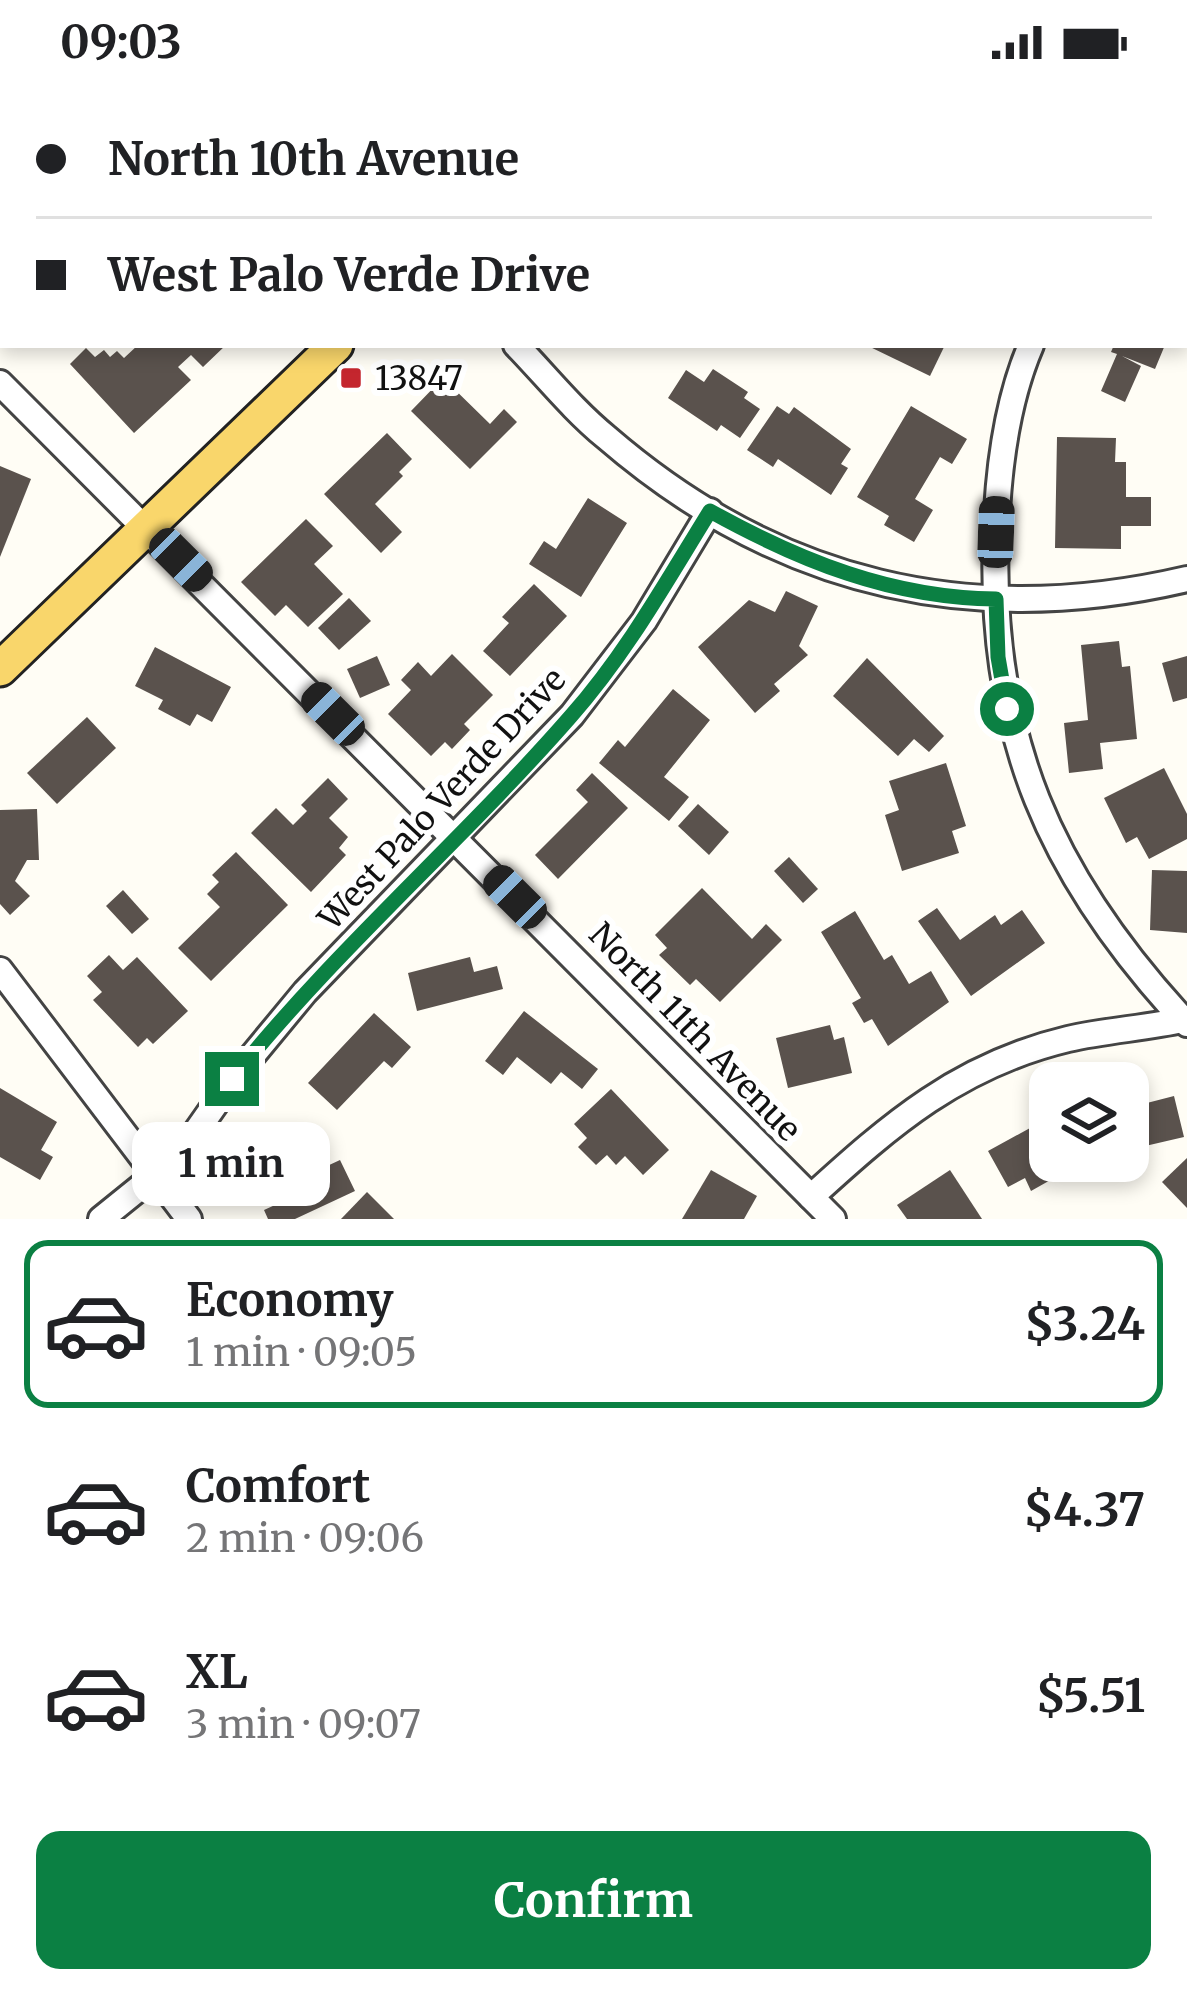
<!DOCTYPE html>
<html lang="en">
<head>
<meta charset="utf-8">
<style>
  body { margin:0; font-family:Merriweather,serif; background:#f6f6f6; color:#202124; height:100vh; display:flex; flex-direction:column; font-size:45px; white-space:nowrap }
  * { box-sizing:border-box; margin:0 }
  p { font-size:39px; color:#757577 }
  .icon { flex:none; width:66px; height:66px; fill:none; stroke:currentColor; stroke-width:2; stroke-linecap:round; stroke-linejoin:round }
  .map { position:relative; height:1135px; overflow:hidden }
  .panel { display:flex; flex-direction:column; background:#fff; flex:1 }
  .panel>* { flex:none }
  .guide { position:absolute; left:0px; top:0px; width:1188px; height:264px; box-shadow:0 6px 18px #0003; display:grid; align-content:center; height:264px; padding:0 36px; background:#fff }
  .controls { position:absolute; left:1029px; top:978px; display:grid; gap:24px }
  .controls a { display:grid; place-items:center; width:120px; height:120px; border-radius:24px; background:#fff; box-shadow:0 6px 18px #0003; font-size:60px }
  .end { position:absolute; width:54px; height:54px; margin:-27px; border:15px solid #0b8043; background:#fff; box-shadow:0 0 0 6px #fff }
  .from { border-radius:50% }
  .bubble { position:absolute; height:84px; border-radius:24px; background:#fff; box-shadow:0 6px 18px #0003; font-size:39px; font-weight:700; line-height:84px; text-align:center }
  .car { position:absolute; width:36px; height:72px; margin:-36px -18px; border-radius:15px; box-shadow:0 0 9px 3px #0007; background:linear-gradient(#222 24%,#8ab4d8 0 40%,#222 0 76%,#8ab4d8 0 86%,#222 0) }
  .guide b { display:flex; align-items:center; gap:42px; height:114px; font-size:45px }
  .guide b+b { border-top:3px solid #e0e0e0 }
  .guide i { width:30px; height:30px; background:#202124 }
  ul { padding:21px 0 0; list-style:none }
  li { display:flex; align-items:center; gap:36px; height:168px; margin:0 24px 18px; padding:0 12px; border:6px solid transparent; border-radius:24px }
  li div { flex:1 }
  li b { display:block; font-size:45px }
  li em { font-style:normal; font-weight:700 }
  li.selected { border-color:#0b8043 }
  li>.icon { width:108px; height:108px; stroke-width:1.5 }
  .primary-button { display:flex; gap:24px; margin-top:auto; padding:24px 36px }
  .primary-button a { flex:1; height:138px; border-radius:24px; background:#0b8043; color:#fff; font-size:48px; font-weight:700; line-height:138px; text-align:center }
  .status { display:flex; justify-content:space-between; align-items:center; height:84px; padding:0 60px; background:#fff; direction:ltr }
  .status svg { height:33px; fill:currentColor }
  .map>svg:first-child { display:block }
</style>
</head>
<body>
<div class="status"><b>09:03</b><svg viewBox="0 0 49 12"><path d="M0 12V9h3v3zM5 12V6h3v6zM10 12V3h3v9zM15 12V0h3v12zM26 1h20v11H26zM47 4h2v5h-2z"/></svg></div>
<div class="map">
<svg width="1187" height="1135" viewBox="0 0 1187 1135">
  <rect width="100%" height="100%" fill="#fffdf5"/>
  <g fill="#5a524d">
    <polygon points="138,261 226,261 203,283 191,271 178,283 191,296 134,349 70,280 86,264 95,273 104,266 110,273 117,267 124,274"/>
    <polygon points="866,261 945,261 930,292"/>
    <polygon points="1114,261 1165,261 1155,285 1122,272 1141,282 1125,318 1101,307 1117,270 1111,268"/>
    <polygon points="713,285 748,308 744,314 760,325 740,354 721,341 717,347 668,314 686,286 704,298"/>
    <polygon points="443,294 490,340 504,325 517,338 470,385 411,327"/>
    <polygon points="777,322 789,330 794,323 851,365 841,380 848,384 831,411 778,375 773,383 747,366"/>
    <polygon points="911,322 967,355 952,380 940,373 915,415 933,426 914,458 884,441 889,432 857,413"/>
    <polygon points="387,349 412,375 399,388 403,392 375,420 402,448 381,469 324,410"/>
    <polygon points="1057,353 1116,354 1115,378 1126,378 1126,413 1151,413 1151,442 1121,442 1121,465 1055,464"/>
    <polygon points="0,382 31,395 0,473"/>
    <polygon points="588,414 627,439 581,513 529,480 544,457 556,465"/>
    <polygon points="306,435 333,462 314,480 343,510 308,543 286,521 275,532 241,498"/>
    <polygon points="534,500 567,532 510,592 483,567 509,539 502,533"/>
    <polygon points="786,507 818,522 799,562 808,571 774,600 780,607 755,629 698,563 749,516 775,528"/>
    <polygon points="349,514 371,537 339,566 318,544"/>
    <polygon points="1119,557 1122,583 1130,582 1137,655 1100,659 1103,685 1069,689 1064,639 1088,636 1081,561"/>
    <polygon points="155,563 231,603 212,638 197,630 190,642 158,625 163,616 135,602"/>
    <polygon points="452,570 493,611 464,640 470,646 452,665 445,658 431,672 388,630 411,606 401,596 418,578 431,592"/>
    <polygon points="377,572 390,601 360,614 347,585"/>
    <polygon points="1187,572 1187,614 1173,618 1162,579"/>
    <polygon points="867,574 944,652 929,668 914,655 898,672 833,612"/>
    <polygon points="673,605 710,636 664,693 689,713 669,737 599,679 618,656 625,663"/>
    <polygon points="87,633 116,664 57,720 27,689"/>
    <polygon points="946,679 966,742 952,747 959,769 902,787 885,731 899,726 889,697"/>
    <polygon points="1164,684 1187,730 1187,755 1149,775 1137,753 1126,759 1104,714"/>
    <polygon points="592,689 628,724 558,795 535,771 588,718 576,706"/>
    <polygon points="328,694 348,715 329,734 348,753 339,764 346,771 311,808 251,749 276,724 293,741 307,727 301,721"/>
    <polygon points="698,720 729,748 709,771 678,742"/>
    <polygon points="37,725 39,776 27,776 15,797 30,812 10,831 0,820 0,726"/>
    <polygon points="236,768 288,821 211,897 178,864 220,823 207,810 219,798 212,791"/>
    <polygon points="789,773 818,805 803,819 774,787"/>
    <polygon points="1152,786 1187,787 1187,849 1150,846"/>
    <polygon points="702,804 752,855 766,840 782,856 720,918 696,895 690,901 659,871 667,864 655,851"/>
    <polygon points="123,806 149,835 132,850 106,822"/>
    <polygon points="937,824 960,856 995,831 1001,841 1022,826 1045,859 971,912 918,837"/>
    <polygon points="855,827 884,876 892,871 909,900 931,887 949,918 888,962 872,935 864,939 852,919 861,914 821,848"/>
    <polygon points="109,871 123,886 137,873 188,927 153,960 147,954 138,963 93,916 102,908 87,892"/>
    <polygon points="470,873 474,888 497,882 503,905 417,927 408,889"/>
    <polygon points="524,927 598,985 582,1005 561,988 551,1000 517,973 503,991 485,977"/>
    <polygon points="374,929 411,963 392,984 384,977 337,1026 308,999"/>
    <polygon points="830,941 834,956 844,953 852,989 788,1004 776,954"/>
    <polygon points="0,1004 57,1038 41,1066 53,1073 40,1096 0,1073"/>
    <polygon points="611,1005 669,1066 643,1091 625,1072 616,1081 607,1071 596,1081 578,1063 587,1054 574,1040"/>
    <polygon points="1140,1009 1143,1020 1174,1012 1184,1053 1128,1066 1128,1012"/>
    <polygon points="1050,1033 1047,1081 1054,1094 1031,1107 1025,1094 1008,1103 988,1067"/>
    <polygon points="1187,1074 1187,1124 1162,1098"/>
    <polygon points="340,1076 355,1107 295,1135 268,1135 264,1126 275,1121 269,1109"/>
    <polygon points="711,1086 757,1112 744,1135 682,1135"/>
    <polygon points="950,1086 982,1135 907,1135 897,1121"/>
    <polygon points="367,1108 394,1135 341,1135"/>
  </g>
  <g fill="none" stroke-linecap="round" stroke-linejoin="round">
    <defs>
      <g id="minor">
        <polyline points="122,0 125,3"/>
        <polyline points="324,3 327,0"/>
        <polyline points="1185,37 1187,35"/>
        <path d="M 516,261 C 546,292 573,326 606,353 C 776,500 969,546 1187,495"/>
        <path d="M 1031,261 C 1006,319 998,387 996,450 C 988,652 1050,793 1187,940"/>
        <polyline points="0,299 833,1135"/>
        <polyline points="0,886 189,1135"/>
        <path d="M 811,1113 C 891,1040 959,981 1068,955 C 1107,946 1148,944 1187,935"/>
        <polyline points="101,1135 179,1072 233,995 305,908 572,631 644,537 710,427"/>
      </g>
      <g id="major">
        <polyline points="604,3 607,0"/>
        <polyline points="0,585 336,261"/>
      </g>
    </defs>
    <use href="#minor" stroke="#444" stroke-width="30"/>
    <use href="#major" stroke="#222" stroke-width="39"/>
    <use href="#minor" stroke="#fff" stroke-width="24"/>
    <use href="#major" stroke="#f9d66b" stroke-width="33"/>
  </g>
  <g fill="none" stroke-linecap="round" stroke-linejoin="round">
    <path stroke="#0b8043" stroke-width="15" d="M 232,995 C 336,865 462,757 571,632 C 626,570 666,498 710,427 C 800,477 892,514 996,515 L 998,573 L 1007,625"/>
  </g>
  <rect fill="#c4262e" stroke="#fff" stroke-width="4.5" x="339" y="282" width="24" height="24" rx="6"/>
  <g text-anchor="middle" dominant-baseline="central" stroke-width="12" stroke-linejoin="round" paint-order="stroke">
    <g font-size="33" fill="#111" stroke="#fff" text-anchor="start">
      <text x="375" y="294">13847</text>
    </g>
    <g font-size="33" fill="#111" stroke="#fff">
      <text transform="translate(442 715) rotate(-47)">West Palo Verde Drive</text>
      <text transform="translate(695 948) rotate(46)">North 11th Avenue</text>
    </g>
  </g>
</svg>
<div class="controls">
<a><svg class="icon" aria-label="layers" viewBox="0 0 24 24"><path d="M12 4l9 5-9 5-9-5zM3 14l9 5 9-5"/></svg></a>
</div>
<i class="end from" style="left:1007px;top:625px"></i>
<i class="end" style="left:232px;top:995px"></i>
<div class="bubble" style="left:132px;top:1038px;width:198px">1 min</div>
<i class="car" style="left:996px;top:448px;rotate:2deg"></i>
<i class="car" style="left:181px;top:476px;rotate:135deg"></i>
<i class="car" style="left:333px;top:630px;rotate:315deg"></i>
<i class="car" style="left:515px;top:813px;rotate:315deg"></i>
<div class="guide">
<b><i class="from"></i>North 10th Avenue</b>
<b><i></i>West Palo Verde Drive</b>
</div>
</div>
<section class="panel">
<ul>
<li class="selected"><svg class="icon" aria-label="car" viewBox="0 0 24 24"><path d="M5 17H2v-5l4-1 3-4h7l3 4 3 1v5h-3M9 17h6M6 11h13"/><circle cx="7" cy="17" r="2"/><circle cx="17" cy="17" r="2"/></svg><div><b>Economy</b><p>1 min · 09:05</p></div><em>$3.24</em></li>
<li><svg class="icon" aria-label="car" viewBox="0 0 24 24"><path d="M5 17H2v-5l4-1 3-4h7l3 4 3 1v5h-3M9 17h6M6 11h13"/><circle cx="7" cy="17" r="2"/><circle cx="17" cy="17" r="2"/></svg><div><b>Comfort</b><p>2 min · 09:06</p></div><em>$4.37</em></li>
<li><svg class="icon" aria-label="car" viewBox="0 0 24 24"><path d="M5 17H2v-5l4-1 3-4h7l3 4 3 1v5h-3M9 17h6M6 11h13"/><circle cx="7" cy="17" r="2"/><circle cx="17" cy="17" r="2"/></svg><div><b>XL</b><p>3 min · 09:07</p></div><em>$5.51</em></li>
</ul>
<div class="primary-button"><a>Confirm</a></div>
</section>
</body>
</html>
